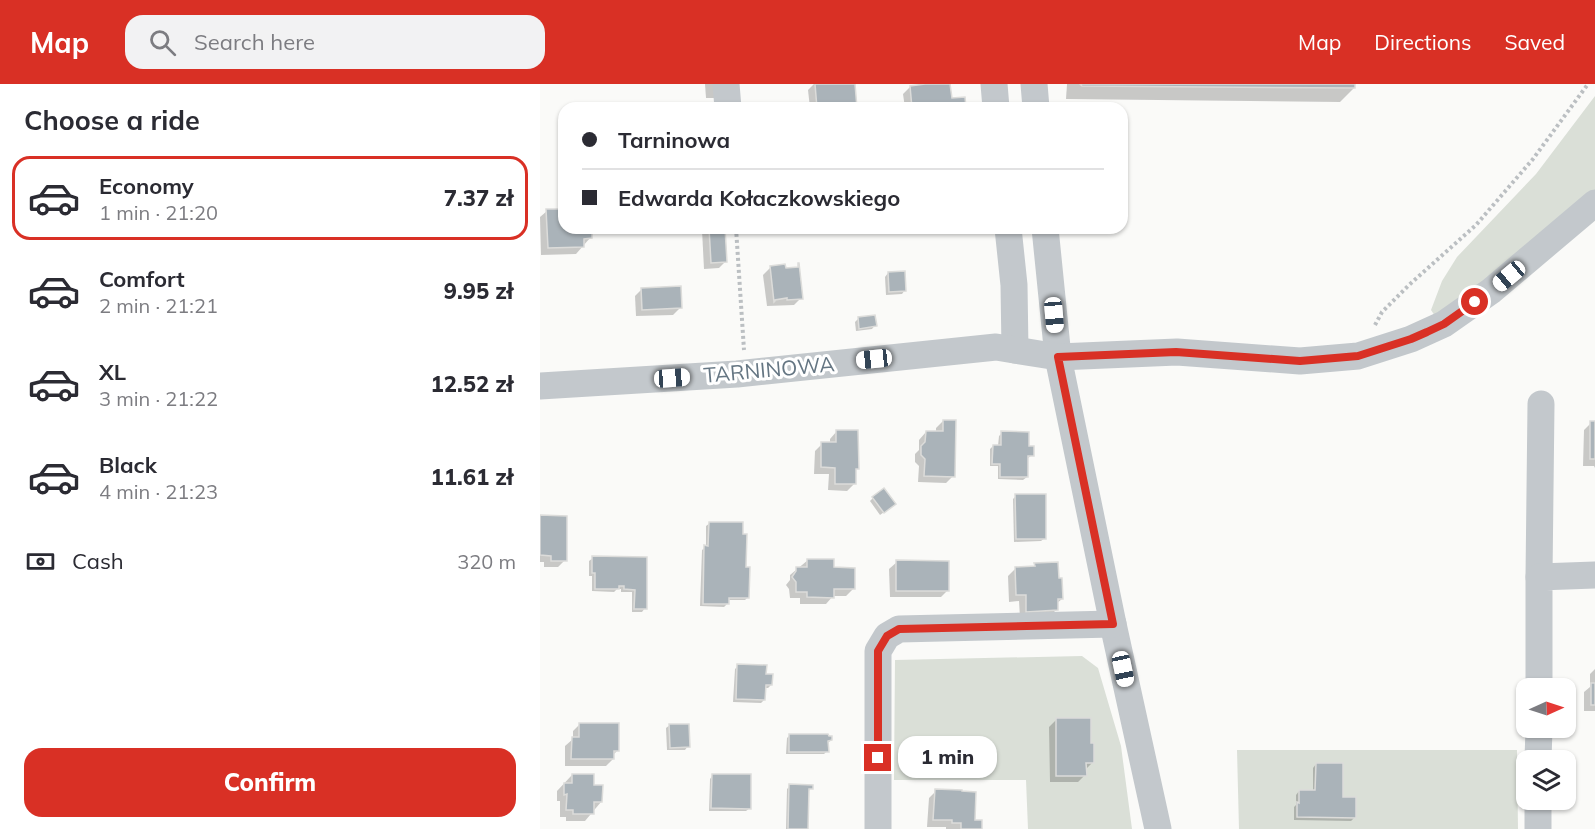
<!DOCTYPE html>
<html lang="en">
<head>
<meta charset="utf-8">
<style>
  body { margin:0; font-family:Mulish,sans-serif; background:#f2f2f3; color:#2b2b33; height:100vh; display:flex; flex-direction:column; font-size:22px; white-space:nowrap }
  * { box-sizing:border-box; margin:0 }
  p { font-size:20px; color:#7c7c81 }
  .icon { flex:none; width:33px; height:33px; fill:none; stroke:currentColor; stroke-width:2; stroke-linecap:round; stroke-linejoin:round }
  .map { position:relative; flex:1; overflow:hidden }
  .panel { display:flex; flex-direction:column; background:#fff; width:540px }
  .panel>* { flex:none }
  .banner { position:absolute; left:18px; top:18px; width:570px; height:132px; border-radius:18px; box-shadow:0 2px 4px #0004; display:grid; align-content:center; height:132px; padding:0 24px; background:#fff }
  .needle { width:39px; rotate:87deg }
  .fabs { position:absolute; left:976px; top:594px; display:grid; gap:12px }
  .fabs a { display:grid; place-items:center; width:60px; height:60px; border-radius:12px; background:#fff; box-shadow:0 2px 4px #0004; font-size:30px }
  .end { position:absolute; width:27px; height:27px; margin:-14px; border:8px solid #d93025; background:#fff; box-shadow:0 0 0 3px #fff }
  .from { border-radius:50% }
  .bubble { position:absolute; height:42px; border-radius:18px; background:#fff; box-shadow:0 2px 4px #0004; font-size:20px; font-weight:800; line-height:42px; text-align:center }
  .car { position:absolute; width:18px; height:36px; margin:-18px -9px; border-radius:8px; box-shadow:0 0 4px 2px #0007; background:linear-gradient(#fff 24%,#345 0 40%,#fff 0 76%,#345 0 86%,#fff 0) }
  .banner b { display:flex; align-items:center; gap:21px; height:57px; font-size:22px }
  .banner b+b { border-top:2px solid #e1e1e2 }
  .banner i { width:15px; height:15px; background:#2b2b33 }
  ul { padding:0; list-style:none }
  li { display:flex; align-items:center; gap:18px; height:84px; margin:0 12px 9px; padding:0 12px; border:3px solid transparent; border-radius:18px }
  li div { flex:1 }
  li b { display:block; font-size:22px }
  li em { font-style:normal; font-weight:800 }
  li.selected { border-color:#d93025 }
  li>.icon { width:54px; height:54px; stroke-width:1.5 }
  h2 { padding:0 24px; font-size:27px; line-height:72px }
  .pay { display:flex; align-items:center; gap:15px; height:66px; padding:0 24px; font-size:22px }
  .pay p { margin-inline-start:auto }
  .button { display:flex; gap:12px; margin-top:auto; padding:12px 24px }
  .button a { flex:1; height:69px; border-radius:18px; background:#d93025; color:#fff; font-size:24px; font-weight:800; line-height:69px; text-align:center }
  header { display:flex; align-items:center; gap:36px; box-sizing:border-box; height:84px; padding:0 30px; background:#d93025; color:#fff }
  header strong { font-size:28px }
  nav { display:flex; gap:33px; margin-inline-start:auto; font-size:21px }
  .search { width:420px; height:54px; background:#f2f2f3; display:flex; align-items:center; gap:15px; box-sizing:border-box; padding:0 21px; border-radius:18px; color:#7c7c81; font-size:22px }
  main { display:flex; flex:1; min-height:0 }
  .map>svg:first-child { display:block }
</style>
</head>
<body>
<header>
<strong>Map</strong>
<div class="search"><svg class="icon" aria-label="search" viewBox="0 0 24 24"><circle cx="10" cy="10" r="6"/><path d="M15 15l6 6"/></svg>Search here</div>
<nav><a>Map</a><a>Directions</a><a>Saved</a></nav>
</header>
<main>
<section class="panel">
<h2>Choose a ride</h2>
<ul>
<li class="selected"><svg class="icon" aria-label="car" viewBox="0 0 24 24"><path d="M5 17H2v-5l4-1 3-4h7l3 4 3 1v5h-3M9 17h6M6 11h13"/><circle cx="7" cy="17" r="2"/><circle cx="17" cy="17" r="2"/></svg><div><b>Economy</b><p>1 min · 21:20</p></div><em>7.37 zł</em></li>
<li><svg class="icon" aria-label="car" viewBox="0 0 24 24"><path d="M5 17H2v-5l4-1 3-4h7l3 4 3 1v5h-3M9 17h6M6 11h13"/><circle cx="7" cy="17" r="2"/><circle cx="17" cy="17" r="2"/></svg><div><b>Comfort</b><p>2 min · 21:21</p></div><em>9.95 zł</em></li>
<li><svg class="icon" aria-label="car" viewBox="0 0 24 24"><path d="M5 17H2v-5l4-1 3-4h7l3 4 3 1v5h-3M9 17h6M6 11h13"/><circle cx="7" cy="17" r="2"/><circle cx="17" cy="17" r="2"/></svg><div><b>XL</b><p>3 min · 21:22</p></div><em>12.52 zł</em></li>
<li><svg class="icon" aria-label="car" viewBox="0 0 24 24"><path d="M5 17H2v-5l4-1 3-4h7l3 4 3 1v5h-3M9 17h6M6 11h13"/><circle cx="7" cy="17" r="2"/><circle cx="17" cy="17" r="2"/></svg><div><b>Black</b><p>4 min · 21:23</p></div><em>11.61 zł</em></li>
</ul>
<div class="pay"><svg class="icon" aria-label="cash" viewBox="0 0 24 24"><path d="M3 7h18v10H3z"/><circle cx="12" cy="12" r="2"/></svg>Cash<p>320 m</p></div>
<div class="button"><a>Confirm</a></div>
</section>
<div class="map">
<svg width="1055" height="745" viewBox="0 0 1055 745">
  <rect width="100%" height="100%" fill="#fafaf8"/>
  <g fill="#dadfd7">
    <polygon points="1055,12 1055,113 897,235 891,226 902,197 917,173 996,90"/>
    <polygon points="542,572 558,584 581,662 592,745 488,745 486,696 354,696 355,576"/>
    <polygon points="697,666 977,666 978,745 699,745"/>
  </g>
  <g fill="#0003">
    <polygon points="165,0 177,0 175,14 166,14"/>
    <polygon points="274,0 313,0 315,24 270,24 268,6"/>
    <polygon points="387,0 409,0 410,16 424,24 365,24 363,10 370,3"/>
    <polygon points="527,0 814,0 814,4 800,18 526,15"/>
    <polygon points="24,126 24,144 50,144 50,154 36,170 1,171 0,133 7,127"/>
    <polygon points="164,144 184,144 186,177 179,184 164,185 162,146"/>
    <polygon points="381,144 429,144 427,146 382,149"/>
    <polygon points="230,184 261,214 254,221 227,222 223,191"/>
    <polygon points="348,189 365,206 362,210 346,211 345,193"/>
    <polygon points="102,205 140,224 133,231 96,232 95,212"/>
    <polygon points="318,235 335,241 332,245 316,247 315,238"/>
    <polygon points="403,337 413,392 406,399 378,398 379,382 375,378 375,370 379,366 379,356 386,348 396,349 396,344"/>
    <polygon points="1051,339 1055,339 1055,384 1054,382 1043,382 1044,346"/>
    <polygon points="297,347 317,384 315,386 314,400 307,407 288,406 289,390 274,390 275,367 282,360 290,360 290,355"/>
    <polygon points="462,349 487,363 492,371 487,375 487,393 483,396 458,395 458,382 450,382 450,365 453,362 458,362 459,352"/>
    <polygon points="476,412 505,454 501,457 474,458 473,415"/>
    <polygon points="333,414 351,423 340,431 330,417"/>
    <polygon points="0,433 25,476 18,483 4,483 4,478 0,478"/>
    <polygon points="170,439 205,485 208,513 205,516 188,516 187,520 184,523 160,522 162,466 166,463 166,442"/>
    <polygon points="53,474 105,474 105,524 102,528 92,528 92,508 81,508 81,505 77,505 74,508 52,507 52,492 49,492 49,477"/>
    <polygon points="268,476 293,485 313,505 306,512 293,512 286,520 260,520 260,514 250,514 249,505 246,501 250,496 250,491"/>
    <polygon points="357,478 408,506 401,513 350,513 349,485"/>
    <polygon points="495,481 522,515 516,520 516,526 509,533 480,534 479,517 469,518 468,492 475,485 492,484"/>
    <polygon points="198,582 225,592 231,601 228,604 224,604 224,616 221,619 193,618 195,585"/>
    <polygon points="1055,585 1055,627 1044,627 1044,608 1050,603 1050,590"/>
    <polygon points="516,636 552,679 545,686 545,691 538,698 510,698 509,643"/>
    <polygon points="40,640 78,666 73,671 73,675 66,682 25,682 25,662 33,655 33,647"/>
    <polygon points="130,641 148,662 145,666 127,666 126,644"/>
    <polygon points="250,651 291,656 287,660 287,667 284,670 246,670 247,654"/>
    <polygon points="776,680 814,734 811,737 754,736 754,723 756,721 756,711 759,707 773,708 773,684"/>
    <polygon points="32,691 53,702 61,718 45,737 26,737 26,733 20,733 20,717 17,717 17,707"/>
    <polygon points="173,691 210,724 206,727 169,727 170,695"/>
    <polygon points="250,702 271,704 268,708 266,745 246,745 247,705"/>
    <polygon points="396,707 434,737 441,745 406,745 406,743 387,743 389,714"/>
  </g>
  <g fill="#aab3b9" stroke="#dcdcda" stroke-width="1.5">
    <polygon points="275,0 315,0 317,24 277,24"/>
    <polygon points="385,0 410,0 412,14 425,13 426,24 372,24 370,2"/>
    <polygon points="540,0 815,0 815,4 542,2"/>
    <polygon points="6,125 24,125 24,144 52,144 52,154 44,155 44,163 8,164"/>
    <polygon points="169,144 185,144 187,178 171,179"/>
    <polygon points="258,179 259,179 263,215 247,216 247,214 235,216 235,217 234,218 230,182 245,180 246,184 258,183"/>
    <polygon points="365,187 366,207 349,208 348,188"/>
    <polygon points="141,202 142,224 102,226 101,204"/>
    <polygon points="335,231 337,242 319,245 318,233"/>
    <polygon points="403,336 416,336 415,393 384,392 385,375 381,371 381,362 385,358 386,347 403,347"/>
    <rect x="1050" y="337" width="5" height="38"/>
    <polygon points="296,346 318,346 319,385 316,385 316,400 295,400 295,384 281,383 281,358 296,358"/>
    <polygon points="461,347 489,348 489,362 494,362 494,372 488,372 488,393 460,393 460,380 452,380 453,361 461,361"/>
    <polygon points="344,404 356,420 344,429 332,413"/>
    <polygon points="475,410 506,410 506,455 476,455"/>
    <polygon points="0,431 27,432 27,477 11,477 11,472 0,471"/>
    <polygon points="169,438 203,438 203,450 207,450 206,483 210,483 209,514 189,514 189,520 163,520 164,461 168,462"/>
    <polygon points="52,472 107,473 107,525 94,525 95,506 84,505 84,502 79,502 79,505 55,505 55,489 52,489"/>
    <polygon points="267,475 294,475 294,483 315,484 315,505 294,505 294,514 267,513 267,508 256,508 256,498 252,493 256,487 256,483 267,483"/>
    <polygon points="356,476 409,477 409,507 356,507"/>
    <polygon points="518,478 519,494 522,494 523,515 518,515 518,526 486,528 486,511 476,511 475,483 495,482 494,479"/>
    <polygon points="197,580 227,581 226,590 233,590 232,601 226,601 225,616 196,615"/>
    <rect x="1051" y="599" width="4" height="22"/>
    <polygon points="516,634 551,634 551,659 554,659 554,679 546,679 547,692 516,692"/>
    <polygon points="39,639 79,639 79,667 74,667 74,675 31,675 32,653 39,653"/>
    <polygon points="129,640 149,640 150,663 130,664"/>
    <polygon points="249,650 288,650 289,652 292,652 292,656 288,657 289,668 249,668"/>
    <polygon points="776,679 803,679 803,713 816,713 816,734 757,733 757,718 759,719 759,706 775,706"/>
    <polygon points="32,690 54,690 54,701 63,701 62,718 54,718 54,730 33,730 33,726 26,726 27,710 24,711 24,699 32,699"/>
    <polygon points="172,690 211,690 211,725 171,724"/>
    <polygon points="249,700 273,701 273,705 269,705 268,745 248,745"/>
    <polygon points="395,705 422,706 422,707 436,708 435,736 442,736 442,745 421,745 421,739 412,739 412,736 393,736"/>
  </g>
  <g fill="none" stroke-linecap="round" stroke-linejoin="round">
    <g stroke="#bbbfc2" stroke-width="4" stroke-dasharray="3 3" stroke-linecap="butt">
      <polyline points="196,144 204,266"/>
      <polyline points="835,241 842,228 869,201 936,141 993,75 1048,0"/>
    </g>
    <g stroke="#c3c8cc" stroke-width="27">
      <polyline points="186,0 188,24"/>
      <polyline points="454,0 456,24"/>
      <polyline points="494,0 496,24"/>
      <polyline points="468,144 474,201 475,266"/>
      <polyline points="505,144 518,273 573,540 618,745"/>
      <polyline points="0,302 197,290 456,263 518,273 637,268 760,277 818,272 871,255 904,240 951,207 1055,119"/>
      <polyline points="999,493 1001,320"/>
      <polyline points="999,604 999,493 1055,491"/>
      <polyline points="998,676 999,644"/>
      <polyline points="338,745 338,567 347,552 359,545 573,540"/>
      <polyline points="998,745 998,716"/>
    </g>
  </g>
  <g fill="none" stroke-linecap="round" stroke-linejoin="round">
    <polyline stroke="#d93025" stroke-width="8" points="338,674 338,567 347,552 359,545 573,540 518,273 636,268 760,277 818,272 871,255 887,248 904,240 935,218"/>
  </g>
  <g text-anchor="middle" dominant-baseline="central" stroke-width="6" stroke-linejoin="round" paint-order="stroke">
    <g font-size="21" fill="#657683" stroke="#fff">
      <text transform="translate(229 285) rotate(-5)">TARNINOWA</text>
    </g>
  </g>
</svg>
<div class="fabs">
<a><svg class="needle" viewBox="-14 -14 28 28"><path d="M0-13l5 13h-10z" fill="#e53935"/><path d="M0 13l5-13h-10z" fill="#7c7c81"/></svg></a>
<a><svg class="icon" aria-label="layers" viewBox="0 0 24 24"><path d="M12 4l9 5-9 5-9-5zM3 14l9 5 9-5"/></svg></a>
</div>
<i class="end from" style="left:935px;top:218px"></i>
<i class="end" style="left:338px;top:674px"></i>
<div class="bubble" style="left:358px;top:652px;width:99px">1 min</div>
<i class="car" style="left:969px;top:192px;rotate:230deg"></i>
<i class="car" style="left:514px;top:231px;rotate:175deg"></i>
<i class="car" style="left:334px;top:275px;rotate:264deg"></i>
<i class="car" style="left:132px;top:294px;rotate:86deg"></i>
<i class="car" style="left:583px;top:585px;rotate:168deg"></i>
<div class="banner">
<b><i class="from"></i>Tarninowa</b>
<b><i></i>Edwarda Kołaczkowskiego</b>
</div>
</div>
</main>
</body>
</html>
